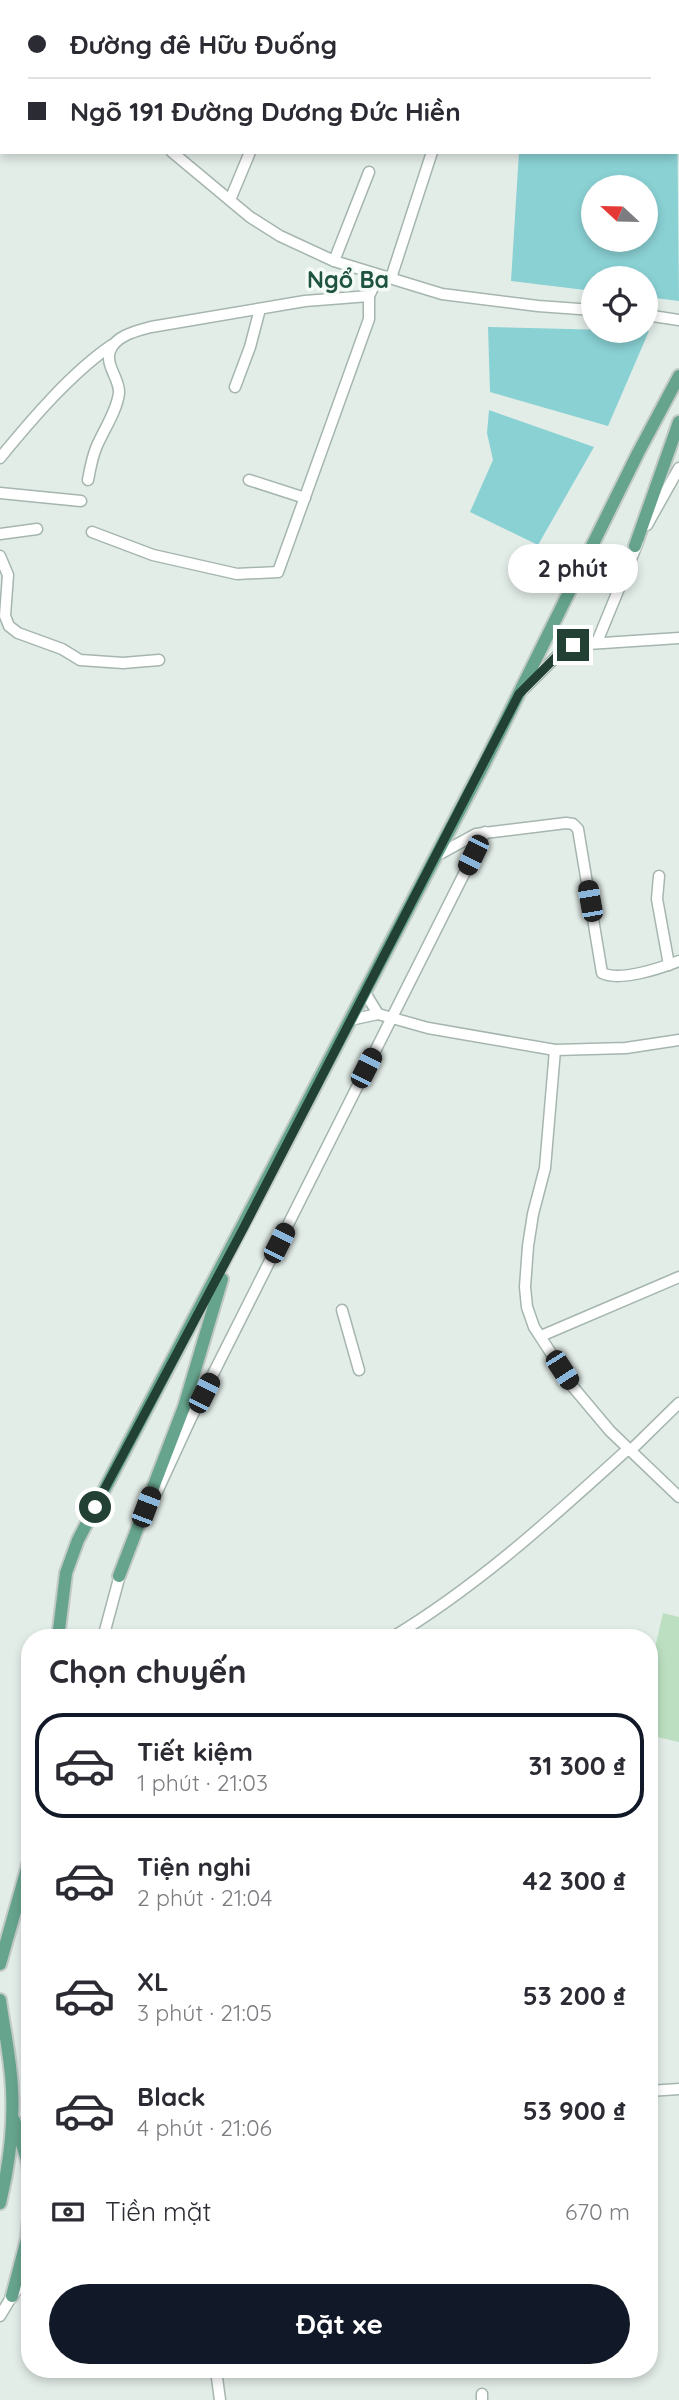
<!DOCTYPE html>
<html lang="vi">
<head>
<meta charset="utf-8">
<style>
  body { margin:0; font-family:Quicksand,sans-serif; background:#f2f2f3; color:#2b2b33; height:100vh; display:flex; flex-direction:column; font-size:26px; white-space:nowrap }
  * { box-sizing:border-box; margin:0 }
  p { font-size:23px; color:#7c7c81 }
  .icon { flex:none; width:38px; height:38px; fill:none; stroke:currentColor; stroke-width:2; stroke-linecap:round; stroke-linejoin:round }
  .map { position:relative; flex:1; overflow:hidden }
  .side { position:absolute; left:21px; top:1629px; width:637px; height:749px; display:flex; flex-direction:column; background:#fff; border-radius:28px; box-shadow:0 4px 10px #0003 }
  .side>* { flex:none }
  .top-card { position:absolute; left:0px; top:0px; width:679px; height:154px; box-shadow:0 4px 10px #0003; display:grid; align-content:center; height:154px; padding:0 28px; background:#fff }
  .needle { width:46px; rotate:292deg }
  .fabs { position:absolute; left:581px; top:175px; display:grid; gap:14px }
  .fabs a { display:grid; place-items:center; width:77px; height:77px; border-radius:50%; background:#fff; box-shadow:0 4px 10px #0003; font-size:35px }
  .end { position:absolute; width:32px; height:32px; margin:-16px; border:9px solid #224034; background:#fff; box-shadow:0 0 0 4px #fff }
  .from { border-radius:50% }
  .bubble { position:absolute; height:49px; border-radius:24px; background:#fff; box-shadow:0 4px 10px #0003; font-size:23px; font-weight:700; line-height:49px; text-align:center }
  .car { position:absolute; width:21px; height:42px; margin:-21px -10px; border-radius:9px; box-shadow:0 0 5px 2px #0007; background:linear-gradient(#222 24%,#8ab4d8 0 40%,#222 0 76%,#8ab4d8 0 86%,#222 0) }
  .top-card b { display:flex; align-items:center; gap:24px; height:66px; font-size:26px }
  .top-card b+b { border-top:2px solid #e1e1e2 }
  .top-card i { width:18px; height:18px; background:#2b2b33 }
  ul { padding:0; list-style:none }
  li { display:flex; align-items:center; gap:21px; height:105px; margin:0 14px 10px; padding:0 14px; border:4px solid transparent; border-radius:28px }
  li div { flex:1 }
  li b { display:block; font-size:26px }
  li em { font-style:normal; font-weight:700 }
  li.on { border-color:#111827 }
  li>.icon { width:63px; height:63px; stroke-width:1.5 }
  h2 { padding:0 28px; font-size:32px; line-height:84px }
  .pay { display:flex; align-items:center; gap:18px; height:77px; padding:0 28px; font-size:26px }
  .pay p { margin-inline-start:auto }
  .button { display:flex; gap:14px; margin-top:auto; padding:14px 28px }
  .button a { flex:1; height:80px; border-radius:42px; background:#111827; color:#fff; font-size:28px; font-weight:700; line-height:80px; text-align:center }
  .map>svg:first-child { display:block }
</style>
</head>
<body>
<div class="map">
<svg width="679" height="2400" viewBox="0 0 679 2400">
  <rect width="100%" height="100%" fill="#e3ede8"/>
  <polygon fill="#bcdfc1" points="663,1613 679,1617 679,1742 649,1735 649,1674"/>
  <g fill="#8ad1d4" fill-rule="evenodd">
    <path d="M 677,97 L 679,301 L 646,297 L 646,278 L 593,278 L 593,291 L 511,281 L 519,152 L 677,152 ZM 646,187 L 646,240 L 593,240 L 593,187 Z"/>
    <polygon points="488,327 649,331 608,426 490,392"/>
    <polygon points="489,410 594,447 538,545 470,512 493,460 487,433"/>
  </g>
  <g fill="none" stroke-linecap="round" stroke-linejoin="round">
    <defs>
      <g id="minor">
        <polyline points="15,0 17,2"/>
        <polyline points="390,0 390,2"/>
        <polyline points="172,152 250,217 280,236 334,261 442,294 538,306 593,310"/>
        <polyline points="230,200 250,152"/>
        <polyline points="334,261 369,172"/>
        <polyline points="391,278 432,152"/>
        <polyline points="646,315 679,320"/>
        <polyline points="235,387 250,347 260,309"/>
        <path d="M 0,458 C 31,420 72,372 112,345"/>
        <path d="M 88,480 C 90,469 92,458 96,448 C 103,431 117,411 119,393 C 120,379 105,366 110,351 C 116,335 137,331 151,327 L 305,301 L 369,296"/>
        <polyline points="249,480 305,498"/>
        <polyline points="0,493 81,501"/>
        <polyline points="647,525 679,468"/>
        <polyline points="92,532 153,555 237,574 278,572 369,319 369,296 379,275"/>
        <polyline points="0,534 37,529"/>
        <polyline points="0,556 8,575 5,616 9,626 18,633 62,649 80,660 123,663 159,660"/>
        <polyline points="597,642 638,542"/>
        <polyline points="523,690 562,651 573,645 679,638"/>
        <path d="M 436,856 L 476,834 L 566,823 L 573,824 L 578,829 L 602,973 C 620,982 661,968 679,961"/>
        <polyline points="659,876 657,899 669,965"/>
        <polyline points="364,991 378,1014"/>
        <polyline points="350,1020 378,1014 428,1028 555,1050 626,1048 679,1040"/>
        <polyline points="555,1050 545,1168 533,1214 528,1246 525,1287 527,1307 534,1327 573,1387 610,1431 679,1497"/>
        <polyline points="342,1310 359,1370"/>
        <polyline points="541,1336 679,1277"/>
        <polyline points="630,1451 679,1403"/>
        <polyline points="156,1494 191,1418 485,832"/>
        <polyline points="103,1638 121,1571"/>
        <path d="M 391,1638 C 478,1586 553,1517 628,1449"/>
        <polyline points="649,2091 679,2089"/>
        <polyline points="0,2316 12,2296 30,2274"/>
        <polyline points="216,2370 220,2400"/>
        <polyline points="482,2394 482,2400"/>
      </g>
      <g id="major">
        <polyline points="677,0 679,4"/>
        <polyline points="635,546 679,422"/>
        <polyline points="119,1576 184,1407 222,1279"/>
        <polyline points="58,1638 66,1573 78,1540 483,766 638,453 679,376"/>
        <polyline points="102,1638 103,1636"/>
        <polyline points="0,1964 30,1858"/>
        <path d="M 0,2000 C 4,2029 11,2060 12,2090 C 14,2128 9,2166 0,2203"/>
        <polyline points="14,2120 28,2163 30,2180"/>
        <polyline points="12,2296 27,2239 30,2208"/>
      </g>
    </defs>
    <use href="#minor" stroke="#a5b6ae" stroke-width="13"/>
    <use href="#major" stroke="#c1cac6" stroke-width="16"/>
    <use href="#minor" stroke="#fff" stroke-width="10"/>
    <use href="#major" stroke="#66a48d" stroke-width="12"/>
  </g>
  <g fill="none" stroke-linecap="round" stroke-linejoin="round">
    <polyline stroke="#224034" stroke-width="9" points="95,1507 242,1231 519,694 562,651 573,645"/>
  </g>
  <g text-anchor="middle" dominant-baseline="central" stroke-width="7" stroke-linejoin="round" paint-order="stroke">
    <g font-size="23" font-weight="bold" fill="#1d5340" stroke="#f4faf6">
      <text x="348" y="279">Ngổ Ba</text>
    </g>
  </g>
</svg>
<div class="fabs">
<a><svg class="needle" viewBox="-14 -14 28 28"><path d="M0-13l5 13h-10z" fill="#e53935"/><path d="M0 13l5-13h-10z" fill="#7c7c81"/></svg></a>
<a><svg class="icon" aria-label="locate" viewBox="0 0 24 24"><circle cx="12" cy="12" r="6"/><path d="M12 2v4M12 18v4M2 12h4M18 12h4"/></svg></a>
</div>
<i class="end from" style="left:95px;top:1507px"></i>
<i class="end" style="left:573px;top:645px"></i>
<div class="bubble" style="left:508px;top:544px;width:130px">2 phút</div>
<i class="car" style="left:473px;top:855px;rotate:206deg"></i>
<i class="car" style="left:590px;top:901px;rotate:350deg"></i>
<i class="car" style="left:366px;top:1068px;rotate:27deg"></i>
<i class="car" style="left:279px;top:1243px;rotate:27deg"></i>
<i class="car" style="left:562px;top:1370px;rotate:147deg"></i>
<i class="car" style="left:204px;top:1393px;rotate:27deg"></i>
<i class="car" style="left:146px;top:1507px;rotate:21deg"></i>
<div class="top-card">
<b><i class="from"></i>Đường đê Hữu Đuống</b>
<b><i></i>Ngõ 191 Đường Dương Đức Hiền</b>
</div>
<section class="side">
<h2>Chọn chuyến</h2>
<ul>
<li class="on"><svg class="icon" aria-label="car" viewBox="0 0 24 24"><path d="M5 17H2v-5l4-1 3-4h7l3 4 3 1v5h-3M9 17h6M6 11h13"/><circle cx="7" cy="17" r="2"/><circle cx="17" cy="17" r="2"/></svg><div><b>Tiết kiệm</b><p>1 phút · 21:03</p></div><em>31 300 ₫</em></li>
<li><svg class="icon" aria-label="car" viewBox="0 0 24 24"><path d="M5 17H2v-5l4-1 3-4h7l3 4 3 1v5h-3M9 17h6M6 11h13"/><circle cx="7" cy="17" r="2"/><circle cx="17" cy="17" r="2"/></svg><div><b>Tiện nghi</b><p>2 phút · 21:04</p></div><em>42 300 ₫</em></li>
<li><svg class="icon" aria-label="car" viewBox="0 0 24 24"><path d="M5 17H2v-5l4-1 3-4h7l3 4 3 1v5h-3M9 17h6M6 11h13"/><circle cx="7" cy="17" r="2"/><circle cx="17" cy="17" r="2"/></svg><div><b>XL</b><p>3 phút · 21:05</p></div><em>53 200 ₫</em></li>
<li><svg class="icon" aria-label="car" viewBox="0 0 24 24"><path d="M5 17H2v-5l4-1 3-4h7l3 4 3 1v5h-3M9 17h6M6 11h13"/><circle cx="7" cy="17" r="2"/><circle cx="17" cy="17" r="2"/></svg><div><b>Black</b><p>4 phút · 21:06</p></div><em>53 900 ₫</em></li>
</ul>
<div class="pay"><svg class="icon" aria-label="cash" viewBox="0 0 24 24"><path d="M3 7h18v10H3z"/><circle cx="12" cy="12" r="2"/></svg>Tiền mặt<p>670 m</p></div>
<div class="button"><a>Đặt xe</a></div>
</section>
</div>
</body>
</html>
